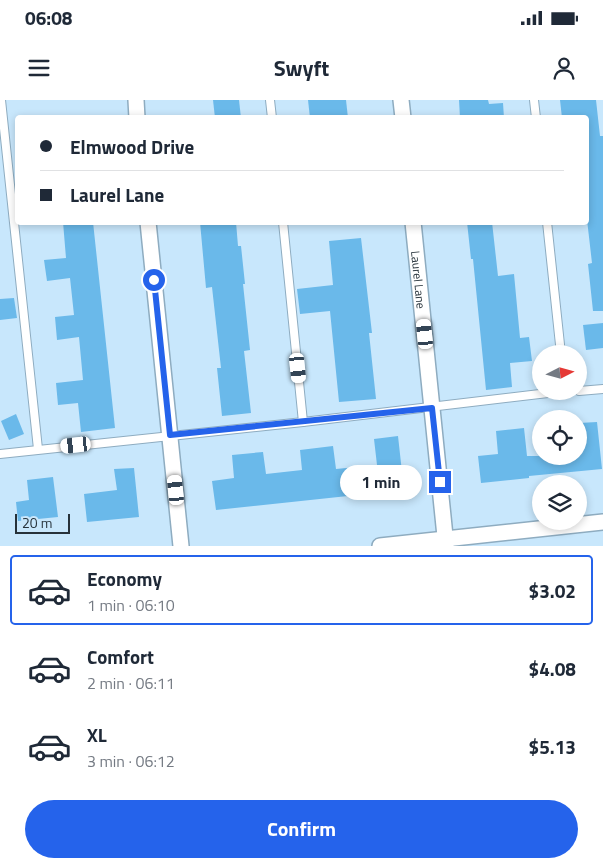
<!DOCTYPE html>
<html lang="en">
<head>
<meta charset="utf-8">
<style>
  body { margin:0; font-family:"Titillium Web",sans-serif; background:#f6f6f7; color:#1f2937; height:100vh; display:flex; flex-direction:column; font-size:19px; white-space:nowrap }
  * { box-sizing:border-box; margin:0 }
  p { font-size:16px; color:#747a83 }
  .icon { flex:none; width:28px; height:28px; fill:none; stroke:currentColor; stroke-width:2; stroke-linecap:round; stroke-linejoin:round }
  .map { position:relative; height:446px; overflow:hidden }
  .panel { display:flex; flex-direction:column; background:#fff; flex:1 }
  .panel>* { flex:none }
  .banner { position:absolute; left:15px; top:15px; width:574px; height:110px; border-radius:5px; box-shadow:0 2px 8px #0003; display:grid; align-content:center; height:110px; padding:0 25px; background:#fff }
  .needle { width:32px; rotate:84deg }
  .controls { position:absolute; left:532px; top:245px; display:grid; gap:10px }
  .controls a { display:grid; place-items:center; width:55px; height:55px; border-radius:50%; background:#fff; box-shadow:0 2px 8px #0003; font-size:25px }
  .scale { position:absolute; left:15px; bottom:12px; width:55px; box-sizing:border-box; padding-left:5px; border:2px solid #26323a; border-top:0; font-size:14px; line-height:18px; white-space:nowrap; color:#26323a; -webkit-text-stroke:4px #c8e7fc; paint-order:stroke }
  .end { position:absolute; width:22px; height:22px; margin:-11px; border:6px solid #2563eb; background:#fff; box-shadow:0 0 0 2px #fff }
  .from { border-radius:50% }
  .bubble { position:absolute; height:35px; border-radius:18px; background:#fff; box-shadow:0 2px 8px #0003; font-size:16px; font-weight:700; line-height:35px; text-align:center }
  .car { position:absolute; width:15px; height:30px; margin:-15px -8px; border-radius:6px; box-shadow:0 0 4px 1px #0007; background:linear-gradient(#fff 24%,#345 0 40%,#fff 0 76%,#345 0 86%,#fff 0) }
  .banner b { display:flex; align-items:center; gap:18px; height:48px; font-size:19px }
  .banner b+b { border-top:1px solid #e0e1e3 }
  .banner i { width:12px; height:12px; background:#1f2937 }
  ul { padding:9px 0 0; list-style:none }
  li { display:flex; align-items:center; gap:15px; height:70px; margin:0 10px 8px; padding:0 15px; border:2px solid transparent; border-radius:5px }
  li div { flex:1 }
  li b { display:block; font-size:19px }
  li em { font-style:normal; font-weight:700 }
  li.selected { border-color:#2563eb }
  li>.icon { width:45px; height:45px; stroke-width:1.5 }
  .button { display:flex; gap:10px; margin-top:auto; padding:10px 25px }
  .button a { flex:1; height:58px; border-radius:30px; background:#2563eb; color:#fff; font-size:20px; font-weight:700; line-height:58px; text-align:center }
  .status { display:flex; justify-content:space-between; align-items:center; height:35px; padding:0 25px; background:#fff; direction:ltr }
  .status svg { height:14px; fill:currentColor }
  header { display:flex; justify-content:space-between; align-items:center; height:65px; padding:0 25px; background:#fff; font-size:22px; font-weight:700 }
  .map>svg:first-child { display:block }
</style>
</head>
<body>
<div class="status"><b>06:08</b><svg viewBox="0 0 49 12"><path d="M0 12V9h3v3zM5 12V6h3v6zM10 12V3h3v9zM15 12V0h3v12zM26 1h20v11H26zM47 4h2v5h-2z"/></svg></div>
<header><svg class="icon" aria-label="menu" viewBox="0 0 24 24"><path d="M4 6h16M4 12h16M4 18h16"/></svg>Swyft<svg class="icon" aria-label="person" viewBox="0 0 24 24"><circle cx="12" cy="8" r="4"/><path d="M4 21q1-7 8-7t8 7"/></svg></header>
<div class="map">
<svg width="603" height="446" viewBox="0 0 603 446">
  <rect width="100%" height="100%" fill="#c8e7fc"/>
  <g fill="#6ab9ea">
    <polygon points="213,0 239,0 241,18 215,18"/>
    <polygon points="308,0 346,0 348,18 310,18"/>
    <polygon points="459,0 488,0 489,4 503,3 504,18 460,18"/>
    <polygon points="560,0 596,0 600,36 603,36 603,211 593,211 588,164 592,163 586,111 586,18 562,18"/>
    <polygon points="63,122 93,122 115,328 81,332 78,303 58,305 56,283 83,280 79,237 57,240 55,217 74,215 70,178 47,181 44,160 66,158"/>
    <polygon points="200,122 236,122 238,146 241,146 245,184 243,184 250,250 244,251 251,313 222,316 217,268 221,268 212,187 206,188"/>
    <polygon points="467,122 492,122 498,176 514,174 520,238 529,237 532,261 510,263 512,287 486,290 473,159 471,159"/>
    <polygon points="361,138 372,233 369,233 376,299 339,302 330,211 300,214 297,189 333,185 329,141"/>
    <polygon points="14,198 17,218 0,220 0,199"/>
    <polygon points="603,223 603,248 586,250 583,225"/>
    <polygon points="16,314 24,334 9,340 1,321"/>
    <polygon points="597,322 602,369 529,376 529,378 481,383 478,356 498,354 496,331 524,328 527,356 579,356 579,323"/>
    <polygon points="398,336 404,390 216,410 212,381 234,378 232,355 263,352 266,374 302,370 300,350 333,346 336,369 377,365 374,339"/>
    <polygon points="134,368 139,417 87,422 84,394 117,390 114,369"/>
    <polygon points="53,377 58,417 18,421 16,402 29,400 27,380"/>
  </g>
  <g fill="none" stroke-linecap="round" stroke-linejoin="round">
    <defs>
      <g id="lane">
        <polyline points="1,0 38,349"/>
        <polyline points="270,0 272,18"/>
        <polyline points="534,0 536,18"/>
        <polyline points="283,122 303,322"/>
        <polyline points="547,122 561,254"/>
        <polyline points="579,291 603,289"/>
        <polyline points="0,354 303,322 565,291"/>
      </g>
      <g id="street">
        <polyline points="136,0 137,18"/>
        <polyline points="401,0 403,18"/>
        <polyline points="148,122 181,446"/>
        <path id="s1" d="M 413,122 L 446,446"/>
        <polyline points="380,446 603,422"/>
      </g>
    </defs>
    <use href="#lane" stroke="#8eacc0" stroke-width="10"/>
    <use href="#street" stroke="#8eacc0" stroke-width="18"/>
    <use href="#lane" stroke="#fff" stroke-width="8"/>
    <use href="#street" stroke="#fff" stroke-width="15"/>
  </g>
  <g fill="none" stroke-linecap="round" stroke-linejoin="round">
    <polyline stroke="#2563eb" stroke-width="6" points="154,180 170,335 432,308 440,382"/>
  </g>
  <g text-anchor="middle" dominant-baseline="central" stroke-width="4" stroke-linejoin="round" paint-order="stroke">
    <g font-size="12" fill="#26323a" stroke="#c8e7fc">
      <text stroke="none"><textPath href="#s1" startOffset="58">Laurel Lane</textPath></text>
    </g>
  </g>
</svg>
<div class="controls">
<a><svg class="needle" viewBox="-14 -14 28 28"><path d="M0-13l5 13h-10z" fill="#e53935"/><path d="M0 13l5-13h-10z" fill="#747a83"/></svg></a>
<a><svg class="icon" aria-label="locate" viewBox="0 0 24 24"><circle cx="12" cy="12" r="6"/><path d="M12 2v4M12 18v4M2 12h4M18 12h4"/></svg></a>
<a><svg class="icon" aria-label="layers" viewBox="0 0 24 24"><path d="M12 4l9 5-9 5-9-5zM3 14l9 5 9-5"/></svg></a>
</div>
<div class="scale">20 m</div>
<i class="end from" style="left:154px;top:180px"></i>
<i class="end" style="left:440px;top:382px"></i>
<div class="bubble" style="left:340px;top:365px;width:82px">1 min</div>
<i class="car" style="left:425px;top:234px;rotate:354deg"></i>
<i class="car" style="left:298px;top:268px;rotate:174deg"></i>
<i class="car" style="left:76px;top:345px;rotate:264deg"></i>
<i class="car" style="left:176px;top:390px;rotate:354deg"></i>
<div class="banner">
<b><i class="from"></i>Elmwood Drive</b>
<b><i></i>Laurel Lane</b>
</div>
</div>
<section class="panel">
<ul>
<li class="selected"><svg class="icon" aria-label="car" viewBox="0 0 24 24"><path d="M5 17H2v-5l4-1 3-4h7l3 4 3 1v5h-3M9 17h6M6 11h13"/><circle cx="7" cy="17" r="2"/><circle cx="17" cy="17" r="2"/></svg><div><b>Economy</b><p>1 min · 06:10</p></div><em>$3.02</em></li>
<li><svg class="icon" aria-label="car" viewBox="0 0 24 24"><path d="M5 17H2v-5l4-1 3-4h7l3 4 3 1v5h-3M9 17h6M6 11h13"/><circle cx="7" cy="17" r="2"/><circle cx="17" cy="17" r="2"/></svg><div><b>Comfort</b><p>2 min · 06:11</p></div><em>$4.08</em></li>
<li><svg class="icon" aria-label="car" viewBox="0 0 24 24"><path d="M5 17H2v-5l4-1 3-4h7l3 4 3 1v5h-3M9 17h6M6 11h13"/><circle cx="7" cy="17" r="2"/><circle cx="17" cy="17" r="2"/></svg><div><b>XL</b><p>3 min · 06:12</p></div><em>$5.13</em></li>
</ul>
<div class="button"><a>Confirm</a></div>
</section>
</body>
</html>
